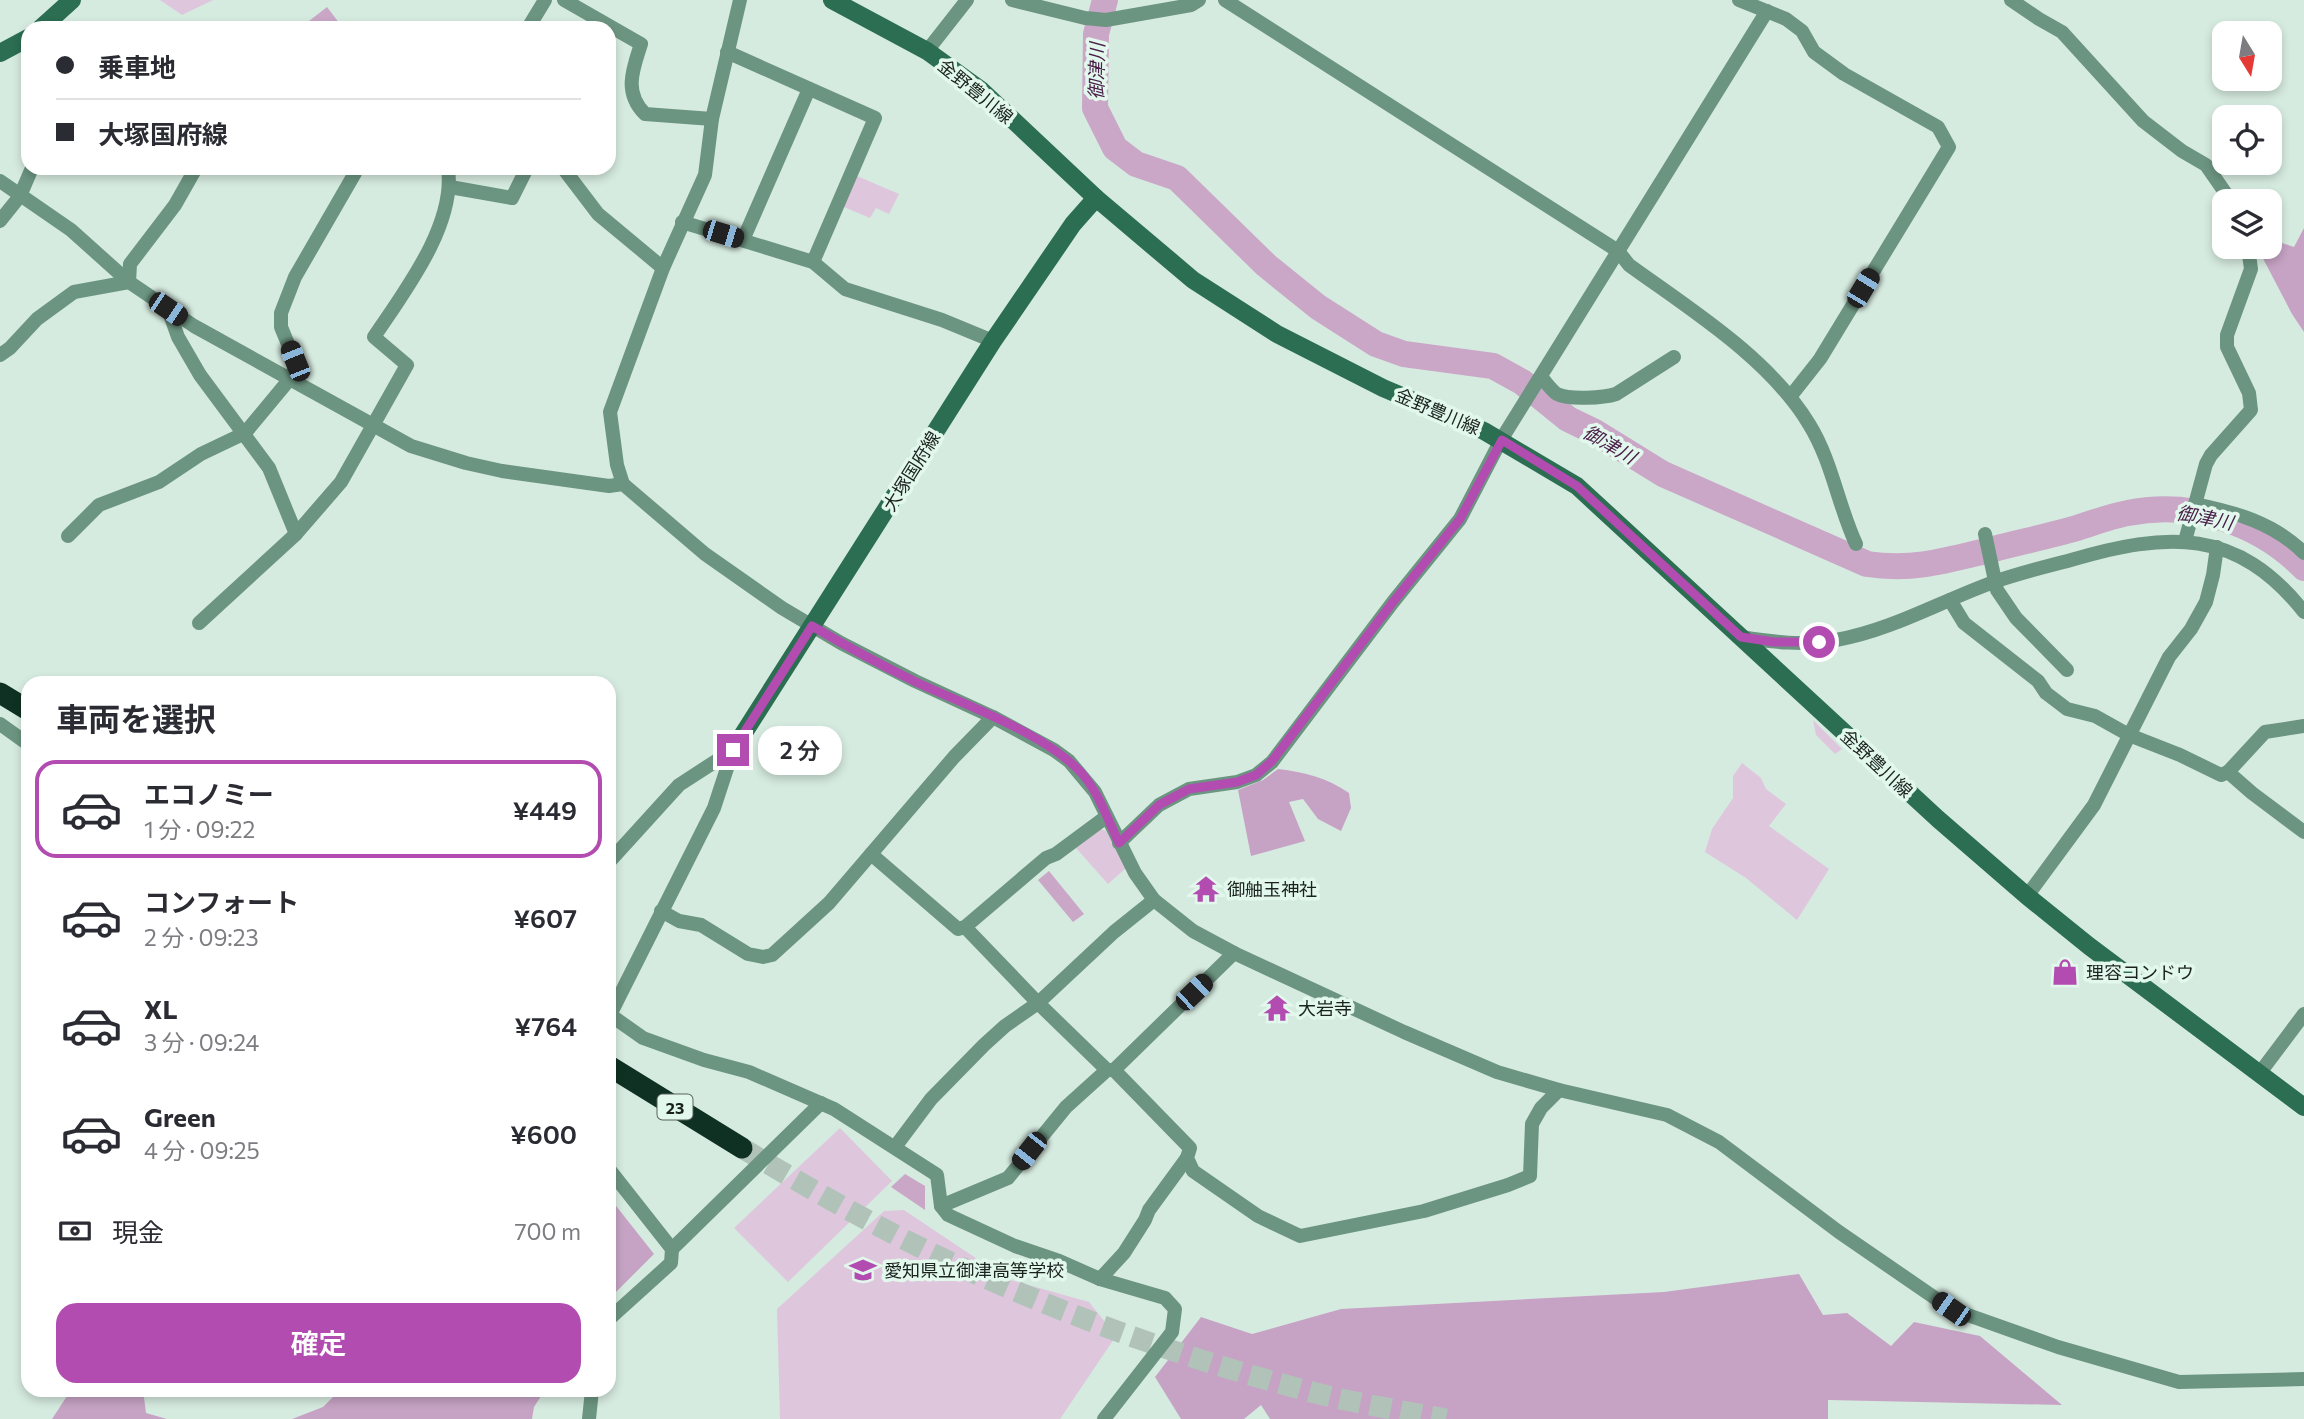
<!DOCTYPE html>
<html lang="ja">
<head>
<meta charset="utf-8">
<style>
  body { margin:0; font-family:Commissioner,"Noto Sans JP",sans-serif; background:#f2f2f3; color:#2b2b33; height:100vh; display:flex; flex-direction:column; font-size:26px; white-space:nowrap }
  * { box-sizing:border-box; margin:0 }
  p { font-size:23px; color:#7c7c81 }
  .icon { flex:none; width:38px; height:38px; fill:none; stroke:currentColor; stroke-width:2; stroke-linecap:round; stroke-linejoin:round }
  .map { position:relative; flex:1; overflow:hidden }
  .sheet { position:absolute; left:21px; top:676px; width:595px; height:721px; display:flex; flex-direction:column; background:#fff; border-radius:21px; box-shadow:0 4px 10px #0003 }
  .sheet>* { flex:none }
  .top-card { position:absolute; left:21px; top:21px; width:595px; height:154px; border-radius:21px; box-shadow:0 4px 10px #0003; display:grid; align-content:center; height:154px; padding:0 35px; background:#fff }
  .needle { width:46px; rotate:169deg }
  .controls { position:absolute; left:2212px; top:21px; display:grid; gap:14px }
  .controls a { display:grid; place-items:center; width:70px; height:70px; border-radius:14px; background:#fff; box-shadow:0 4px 10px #0003; font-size:35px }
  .end { position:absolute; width:32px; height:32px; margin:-16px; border:9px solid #b24cb0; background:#fff; box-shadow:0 0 0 4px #fff }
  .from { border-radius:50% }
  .bubble { position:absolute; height:49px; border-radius:21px; background:#fff; box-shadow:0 4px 10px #0003; font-size:23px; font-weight:600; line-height:49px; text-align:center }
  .car { position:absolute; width:21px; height:42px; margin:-21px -10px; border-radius:9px; box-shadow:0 0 5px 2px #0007; background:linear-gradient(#222 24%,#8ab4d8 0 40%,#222 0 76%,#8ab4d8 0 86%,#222 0) }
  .top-card b { display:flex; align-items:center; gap:24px; height:66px; font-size:26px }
  .top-card b+b { border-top:2px solid #e1e1e2 }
  .top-card i { width:18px; height:18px; background:#2b2b33 }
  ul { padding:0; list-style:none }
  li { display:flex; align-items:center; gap:21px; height:98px; margin:0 14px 10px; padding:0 21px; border:4px solid transparent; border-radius:21px }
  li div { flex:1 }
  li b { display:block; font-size:26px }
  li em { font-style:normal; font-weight:600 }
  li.on { border-color:#b24cb0 }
  li>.icon { width:63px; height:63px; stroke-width:1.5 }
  h2 { padding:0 35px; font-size:32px; line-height:84px }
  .pay { display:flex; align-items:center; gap:18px; height:77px; padding:0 35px; font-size:26px }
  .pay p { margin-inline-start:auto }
  .button { display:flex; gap:14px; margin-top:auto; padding:14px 35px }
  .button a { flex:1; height:80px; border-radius:21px; background:#b24cb0; color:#fff; font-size:28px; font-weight:600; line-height:80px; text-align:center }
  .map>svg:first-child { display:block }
</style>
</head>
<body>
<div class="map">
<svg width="2304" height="1419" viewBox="0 0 2304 1419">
  <rect width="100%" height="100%" fill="#d6ebe0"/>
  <g fill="#dec6dc">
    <polygon points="160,0 213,0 182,15"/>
    <polygon points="857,176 899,194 889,214 876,208 870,218 844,207"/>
    <polygon points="1813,720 1842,749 1835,754 1816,735"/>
    <polygon points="1742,763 1761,778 1766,789 1786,804 1769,826 1829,869 1797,920 1746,878 1705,852 1712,829 1733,798 1733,776"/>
    <polygon points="1100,829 1106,831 1126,868 1108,884 1076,848"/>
    <polygon points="840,1128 892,1181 788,1282 734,1228"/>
    <polygon points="904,1210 1007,1279 1089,1302 1116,1336 1060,1419 780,1419 777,1309 884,1211"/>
  </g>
  <g fill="#c6a3c4">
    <polygon points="2304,228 2304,332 2292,314 2257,247 2270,247 2270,239 2294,247"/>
    <path d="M 1278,769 C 1305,772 1327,778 1349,793 L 1351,808 L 1341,831 L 1318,819 L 1303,799 L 1289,802 L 1305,841 L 1251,856 L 1238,790 L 1263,780 Z"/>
    <polygon points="609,1197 654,1254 609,1299"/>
    <polygon points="1799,1274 1823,1315 1847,1313 1891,1346 1914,1322 1980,1336 2062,1405 1828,1400 1828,1419 1270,1419 1261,1405 1244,1419 1181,1419 1155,1377 1201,1317 1252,1334 1341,1309 1664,1292"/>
    <polygon points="71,1390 143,1390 146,1413 167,1419 52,1419"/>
    <polygon points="340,1390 545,1390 534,1407 532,1419 292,1419 323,1407"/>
  </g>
  <g fill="#caa7c7">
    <polygon points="327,7 343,28 300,28"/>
    <polygon points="1049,871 1084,914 1073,922 1038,880"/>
    <polygon points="905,1174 925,1186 925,1210 891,1187"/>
  </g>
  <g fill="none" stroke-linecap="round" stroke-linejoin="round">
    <path stroke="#caa7c7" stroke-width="26" d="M 1105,0 L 1096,34 L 1095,108 L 1115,148 L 1136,164 L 1177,178 L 1266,265 L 1318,307 L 1376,344 L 1404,354 L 1493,366 L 1522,382 L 1568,419 L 1595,432 L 1663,474 L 1867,564 C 1915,571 1948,560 1994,549 C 2021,542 2049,536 2077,528 C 2093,523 2111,516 2128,513 C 2191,500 2259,522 2304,568"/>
    <path stroke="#b1c3b9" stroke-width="21" stroke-dasharray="21 10" stroke-linecap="butt" d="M 742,1148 C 813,1191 885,1232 961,1267 C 1070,1317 1185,1358 1300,1389 C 1348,1402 1398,1410 1446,1419"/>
    <g stroke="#6c9581" stroke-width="14">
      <path d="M 564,0 L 641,44 C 633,69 623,92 645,114 L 712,119"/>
      <polyline points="1012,0 1085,18 1106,20 1191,5 1199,0"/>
      <path d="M 1225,0 L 1618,251 L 1629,265 C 1691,310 1769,358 1809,424 C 1832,461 1838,505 1856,544"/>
      <polyline points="1739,0 1786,19 1802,31 1814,52 1844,74 1938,127 1949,147 1820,359 1790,397"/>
      <polyline points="2011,0 2039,19 2062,32 2143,121 2182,151 2206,165 2231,201"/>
      <polyline points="528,28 545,0"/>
      <polyline points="927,51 967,0"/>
      <polyline points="727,52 875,118 813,262"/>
      <polyline points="563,168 598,214 663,268"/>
      <polyline points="0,181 71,230 129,282 194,326 411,446 466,463 502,471 609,486 623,484 705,554 782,608 841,643 915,681 993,717 1054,750 1069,761 1095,792 1135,873 1154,900 1193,931 1234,953 1404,1032 1497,1072 1559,1090 1667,1115 1719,1142 1839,1232 1951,1309 2058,1347 2179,1382 2304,1379"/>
      <polyline points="450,187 512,198 527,168"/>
      <polyline points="0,221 20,196 32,168"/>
      <polyline points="682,222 813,262 845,289 942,320 993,341"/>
      <polyline points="743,240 809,89"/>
      <polyline points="168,309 178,337 200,375 269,468 296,534"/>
      <polyline points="0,355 10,348 37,319 74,292 129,282 130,264 175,205 196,168"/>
      <path d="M 1541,377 C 1546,382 1551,390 1557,394 C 1569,400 1604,398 1616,394 L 1674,357"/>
      <polyline points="623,484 617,465 610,412 663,268 705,175 712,119 740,0"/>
      <path d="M 2195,504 C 2235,512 2274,523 2304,553"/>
      <polyline points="1985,534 1997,590 2016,618 2067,670"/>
      <polyline points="68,536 99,505 159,482 201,454 245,433 289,380 295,368 295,361 281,327 281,313 295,277 355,173 355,168"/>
      <polyline points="2185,541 2206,464 2211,455 2251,410 2249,393 2227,347 2227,335 2251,269 2248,247"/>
      <polyline points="1950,600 1964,623 2038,681 2046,693 2067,709 2095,716 2129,735 2180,755 2221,775 2228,772 2252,793 2304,832"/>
      <path d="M 199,623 L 296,534 L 341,482 L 407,365 L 374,337 C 404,292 456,225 448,168"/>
      <path d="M 1741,637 C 1772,642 1804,646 1836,640 C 1892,630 1941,601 1994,582 C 2019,573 2045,567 2071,560 C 2167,532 2237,527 2304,612"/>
      <polyline points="0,724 28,744"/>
      <polyline points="2228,772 2265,732 2304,726"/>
      <polyline points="1119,843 1159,805 1189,789 1237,782 1256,775 1272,762 1393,602 1460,519 1501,440 1767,11"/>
      <polyline points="871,854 958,929 965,927 1046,858 1056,854 1106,817"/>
      <polyline points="609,862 679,785 733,750"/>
      <polyline points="2027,896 2094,805 2169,657 2191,629 2206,602 2213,575 2217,547"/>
      <polyline points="661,911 679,921 701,925 748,954 763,957 772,955 829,903 954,757 993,717"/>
      <polyline points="965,927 1038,1003 1107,1070 1114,1070 1190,1148 1187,1158 1193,1171 1258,1216 1300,1236 1424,1211 1508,1185 1530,1176 1532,1124 1541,1108 1559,1090"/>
      <polyline points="609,1014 643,1038 704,1060 749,1072 834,1109 937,1175 941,1206 948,1215 1015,1246 1059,1261 1100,1279 1165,1298 1175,1309 1172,1332 1104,1419"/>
      <polyline points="610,1015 714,808 733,750"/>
      <polyline points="1114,1070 1234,953"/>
      <polyline points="2259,1074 2304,1014"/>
      <polyline points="895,1147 931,1099 984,1045 1005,1026 1038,1003 1114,932 1154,900"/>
      <polyline points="609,1169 672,1249 671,1263 609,1319"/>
      <polyline points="941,1206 1008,1178 1066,1107 1107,1070"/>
      <polyline points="672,1249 821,1103"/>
      <polyline points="1100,1279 1124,1253 1145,1220 1149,1210 1187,1158"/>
      <polyline points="589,1419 592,1390"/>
    </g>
    <g stroke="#2b6e52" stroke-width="18">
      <polyline points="832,0 927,51 981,90 1096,198 1193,280 1277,334 1383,388 1484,431 1577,486 1938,819 2027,896 2089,946 2304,1107"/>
      <polyline points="41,28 72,0"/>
      <polyline points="0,53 28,38"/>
      <polyline points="733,750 993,341 1073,224 1096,198"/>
    </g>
    <g stroke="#0e3123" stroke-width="21">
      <polyline points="0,693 28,710"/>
      <polyline points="609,1066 742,1148"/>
    </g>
  </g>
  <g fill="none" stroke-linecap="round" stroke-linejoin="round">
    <path stroke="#b24cb0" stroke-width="9" d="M 733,750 L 812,626 C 846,646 881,665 916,682 C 965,705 1050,735 1084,776 C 1100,796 1108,820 1119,843 L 1159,805 L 1189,789 L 1237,782 L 1256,775 L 1272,761 L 1393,602 L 1460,519 L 1502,440 L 1577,486 L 1741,637 L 1774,642 L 1819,642"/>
  </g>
  <defs>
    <symbol id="temple-bare" viewBox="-9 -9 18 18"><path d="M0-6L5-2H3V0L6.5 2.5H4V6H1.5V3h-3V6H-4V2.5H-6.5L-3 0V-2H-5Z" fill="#b24cb0" stroke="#e3f8ed" stroke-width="2.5" paint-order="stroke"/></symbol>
    <symbol id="shop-bare" viewBox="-9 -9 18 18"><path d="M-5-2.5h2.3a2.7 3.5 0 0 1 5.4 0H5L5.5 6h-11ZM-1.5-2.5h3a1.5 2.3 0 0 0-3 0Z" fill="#b24cb0" stroke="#e3f8ed" stroke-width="2.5" paint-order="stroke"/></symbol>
    <symbol id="school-bare" viewBox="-9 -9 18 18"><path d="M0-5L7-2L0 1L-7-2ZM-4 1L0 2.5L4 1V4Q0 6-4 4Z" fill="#b24cb0" stroke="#e3f8ed" stroke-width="2.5" paint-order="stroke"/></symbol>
  </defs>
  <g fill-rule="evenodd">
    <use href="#temple-bare" x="1187" y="870" width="38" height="38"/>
    <use href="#shop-bare" x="2046" y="953" width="38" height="38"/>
    <use href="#temple-bare" x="1258" y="989" width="38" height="38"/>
    <use href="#school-bare" x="844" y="1251" width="38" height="38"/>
  </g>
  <g text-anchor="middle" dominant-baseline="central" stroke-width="7" stroke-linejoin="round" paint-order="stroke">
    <rect fill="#e3f8ed" stroke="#57635d" stroke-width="2" x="657.5" y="1094.5" width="35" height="25" rx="5"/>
    <g font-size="16" font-weight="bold" fill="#1b231f">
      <text x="675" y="1107">23</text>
    </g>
    <g font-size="18" fill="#1b231f" stroke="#e3f8ed">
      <text transform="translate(976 91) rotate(39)">金野豊川線</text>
      <text transform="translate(1438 411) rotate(23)">金野豊川線</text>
      <text transform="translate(911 471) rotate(-58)">大塚国府線</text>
      <text transform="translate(1877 763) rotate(43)">金野豊川線</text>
    </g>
    <g font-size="18" fill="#1b231f" stroke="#e3f8ed" text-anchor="start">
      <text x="1227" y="889">御舳玉神社</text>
      <text x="2086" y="972">理容コンドウ</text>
      <text x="1298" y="1008">大岩寺</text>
      <text x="884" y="1270">愛知県立御津高等学校</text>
    </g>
    <g font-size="19" font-style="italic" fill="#4b204a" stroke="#e3f8ed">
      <text transform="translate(1096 71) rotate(-89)">御津川</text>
      <text transform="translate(1610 444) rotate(30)">御津川</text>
      <text transform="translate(2205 517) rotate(11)">御津川</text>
    </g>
  </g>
</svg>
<div class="controls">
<a><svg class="needle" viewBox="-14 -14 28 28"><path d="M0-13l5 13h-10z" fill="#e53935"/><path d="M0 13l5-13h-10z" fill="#7c7c81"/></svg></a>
<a><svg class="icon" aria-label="locate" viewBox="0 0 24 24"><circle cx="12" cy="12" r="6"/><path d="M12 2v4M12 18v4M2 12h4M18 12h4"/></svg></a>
<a><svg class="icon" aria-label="layers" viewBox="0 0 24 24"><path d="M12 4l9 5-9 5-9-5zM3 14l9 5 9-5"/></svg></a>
</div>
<i class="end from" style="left:1819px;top:642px"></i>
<i class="end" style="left:733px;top:750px"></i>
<div class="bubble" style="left:758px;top:726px;width:84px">2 分</div>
<i class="car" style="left:723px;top:234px;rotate:107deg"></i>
<i class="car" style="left:1863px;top:288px;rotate:31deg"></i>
<i class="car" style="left:168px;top:309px;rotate:124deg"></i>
<i class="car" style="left:295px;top:361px;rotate:338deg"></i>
<i class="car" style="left:1194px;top:992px;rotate:46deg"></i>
<i class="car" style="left:1029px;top:1151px;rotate:218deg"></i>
<i class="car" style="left:1951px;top:1309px;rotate:305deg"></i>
<div class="top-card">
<b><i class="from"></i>乗車地</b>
<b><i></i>大塚国府線</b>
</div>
<section class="sheet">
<h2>車両を選択</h2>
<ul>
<li class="on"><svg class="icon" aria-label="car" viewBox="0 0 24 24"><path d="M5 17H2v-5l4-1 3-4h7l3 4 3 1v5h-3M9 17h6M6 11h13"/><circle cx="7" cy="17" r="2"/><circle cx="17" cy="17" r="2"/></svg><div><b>エコノミー</b><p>1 分 · 09:22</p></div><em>¥449</em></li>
<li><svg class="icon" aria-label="car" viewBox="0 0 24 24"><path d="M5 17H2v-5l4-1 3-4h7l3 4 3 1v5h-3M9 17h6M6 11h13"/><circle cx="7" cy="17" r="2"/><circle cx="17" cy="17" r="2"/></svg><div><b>コンフォート</b><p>2 分 · 09:23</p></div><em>¥607</em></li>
<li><svg class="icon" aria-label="car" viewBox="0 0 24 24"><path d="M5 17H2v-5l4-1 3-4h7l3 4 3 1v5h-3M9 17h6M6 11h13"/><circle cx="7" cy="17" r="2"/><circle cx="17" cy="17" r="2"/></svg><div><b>XL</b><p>3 分 · 09:24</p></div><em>¥764</em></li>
<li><svg class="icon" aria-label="car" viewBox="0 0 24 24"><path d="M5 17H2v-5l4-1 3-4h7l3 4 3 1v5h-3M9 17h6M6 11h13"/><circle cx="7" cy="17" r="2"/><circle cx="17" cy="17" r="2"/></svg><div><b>Green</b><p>4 分 · 09:25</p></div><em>¥600</em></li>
</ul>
<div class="pay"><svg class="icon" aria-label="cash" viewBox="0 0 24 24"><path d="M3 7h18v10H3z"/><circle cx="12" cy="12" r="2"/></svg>現金<p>700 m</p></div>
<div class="button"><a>確定</a></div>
</section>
</div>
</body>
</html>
